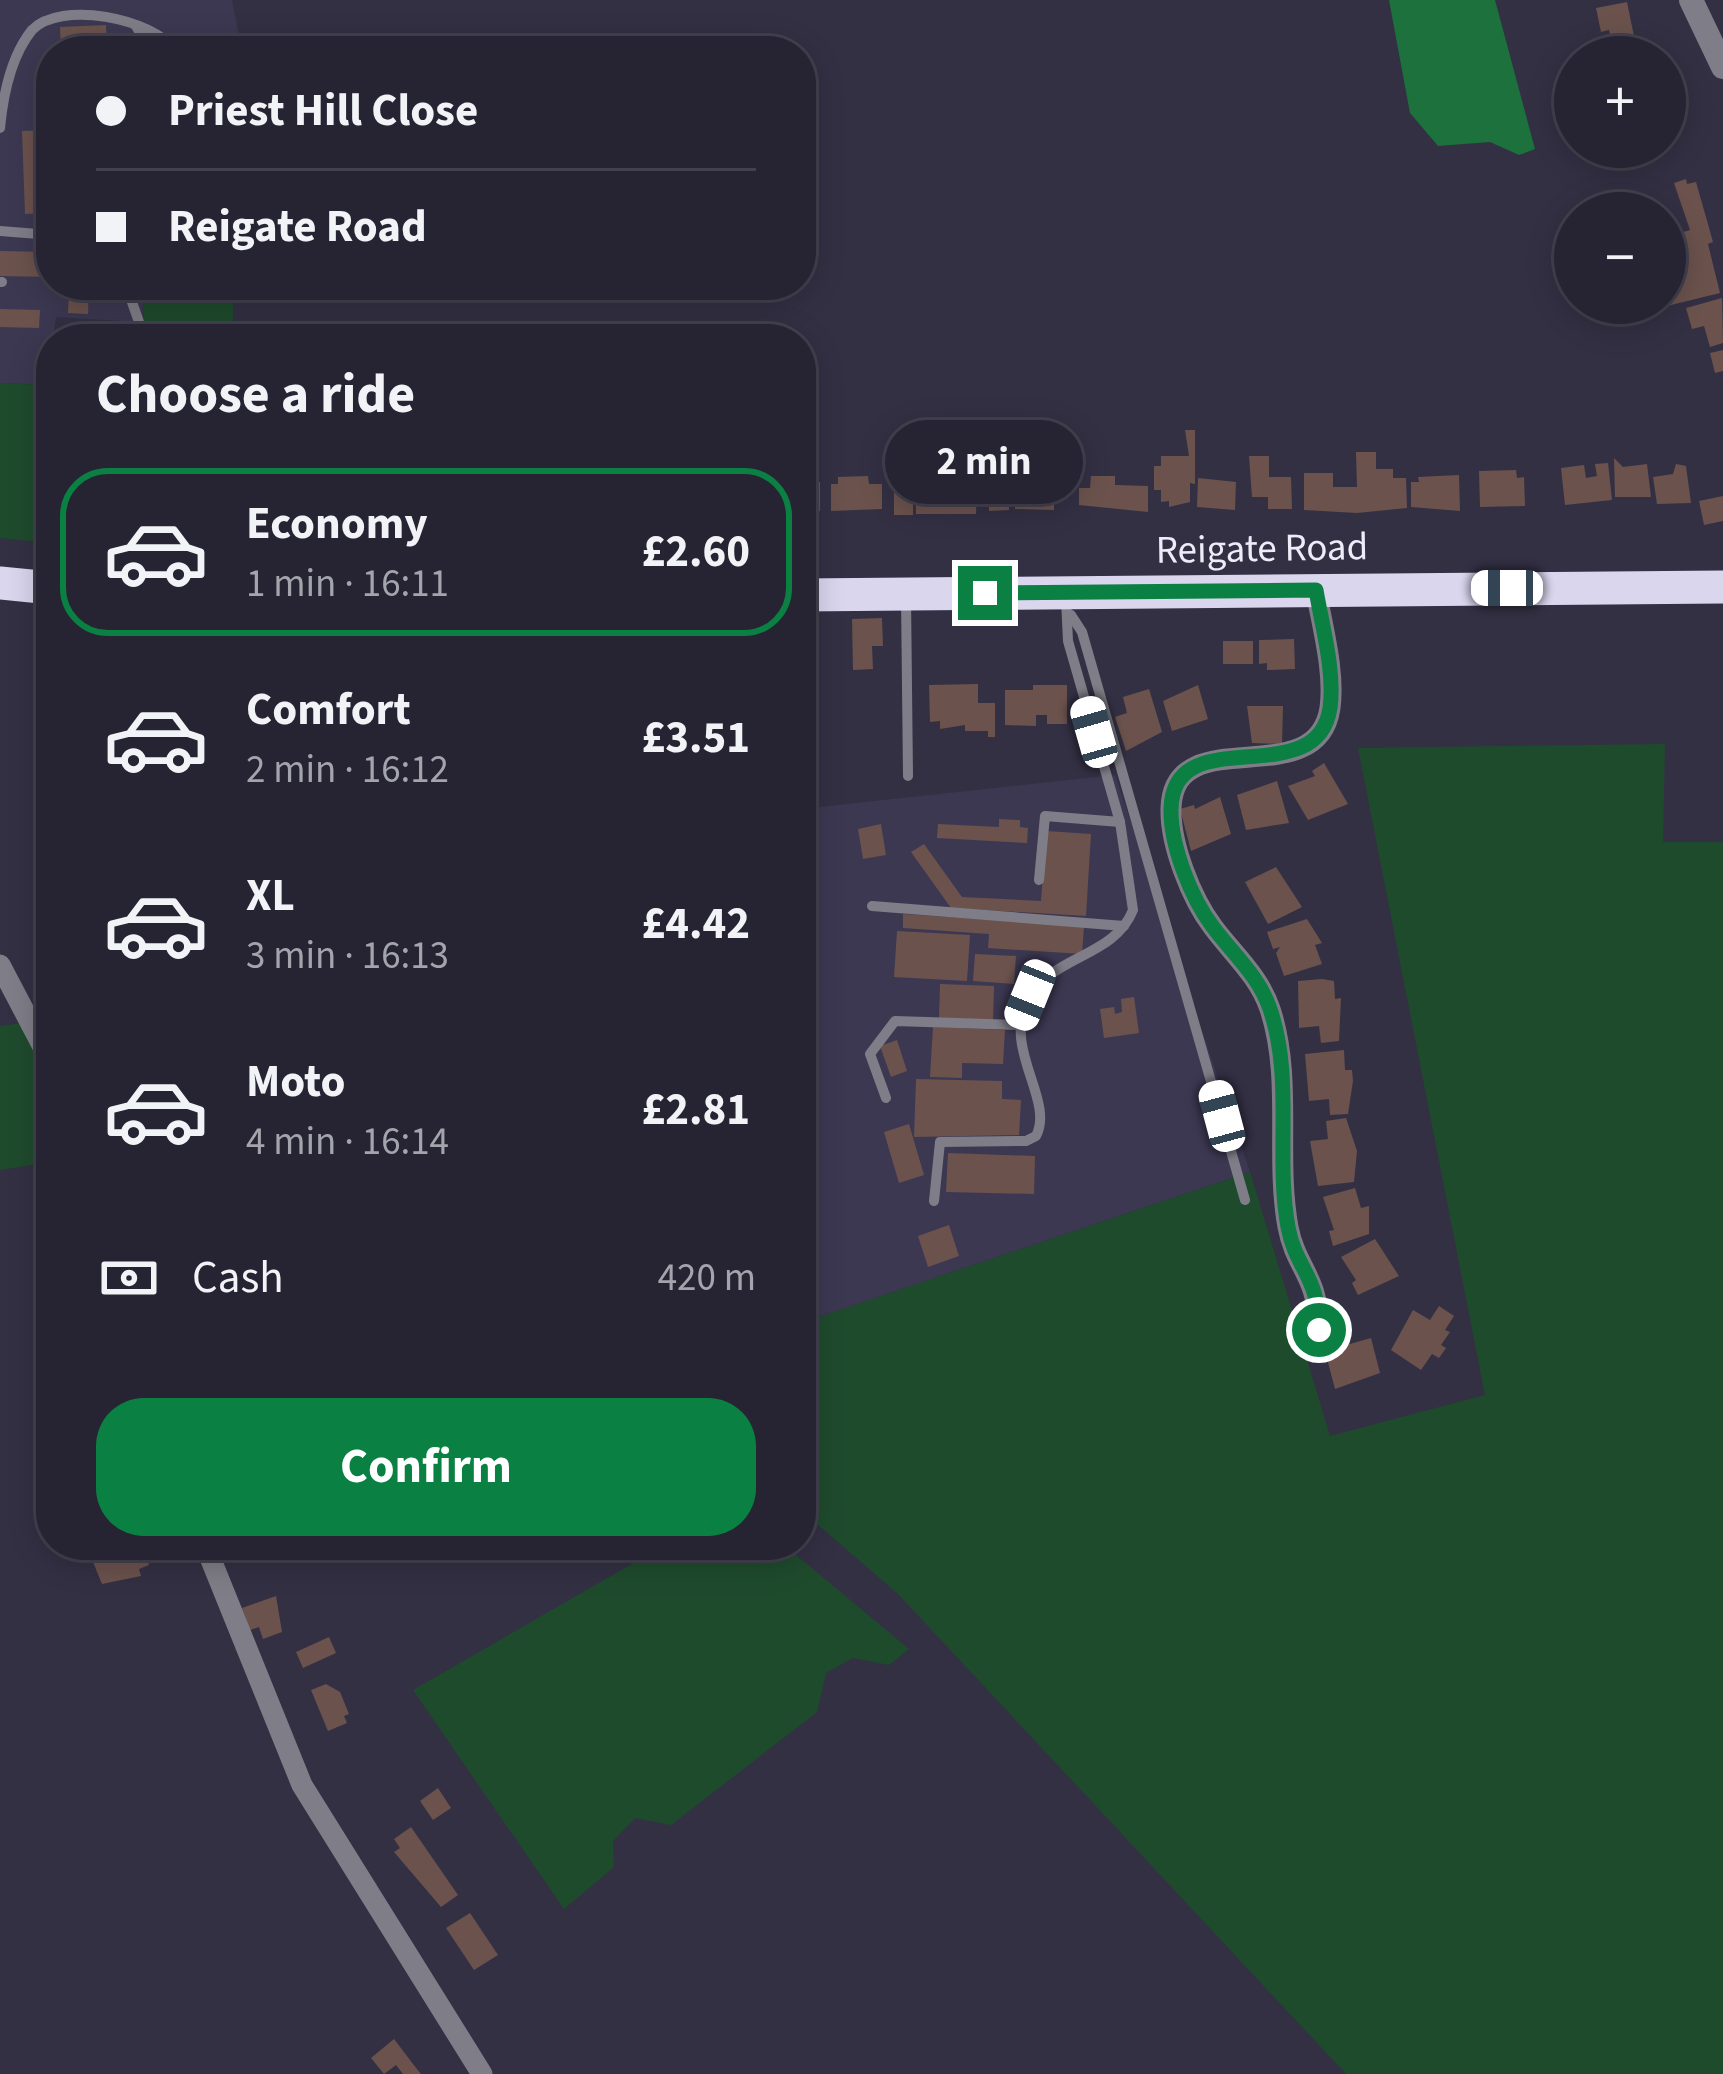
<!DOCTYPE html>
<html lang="en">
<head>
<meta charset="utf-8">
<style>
  body { margin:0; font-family:"Source Sans 3",sans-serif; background:#2e2c3b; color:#f1f3f6; height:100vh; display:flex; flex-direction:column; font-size:45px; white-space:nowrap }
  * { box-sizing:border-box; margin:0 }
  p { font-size:39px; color:#a4a4ac }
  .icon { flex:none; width:66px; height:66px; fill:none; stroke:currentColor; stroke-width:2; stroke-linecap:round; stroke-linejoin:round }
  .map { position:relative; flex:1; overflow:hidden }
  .drawer { position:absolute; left:36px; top:324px; width:780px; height:1236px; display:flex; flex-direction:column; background:#262433; border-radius:48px; box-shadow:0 6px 30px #0003,0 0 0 3px #42414e }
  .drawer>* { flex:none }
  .hud { position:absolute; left:36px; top:36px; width:780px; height:264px; border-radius:48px; box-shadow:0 6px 30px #0003,0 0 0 3px #42414e; display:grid; align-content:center; height:264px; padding:0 60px; background:#262433 }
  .tools { position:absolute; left:1554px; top:36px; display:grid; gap:24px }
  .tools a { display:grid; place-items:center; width:132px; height:132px; border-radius:50%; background:#262433; box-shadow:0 6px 30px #0003,0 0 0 3px #42414e; font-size:60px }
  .end { position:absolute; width:54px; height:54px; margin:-27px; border:15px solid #0b8043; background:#fff; box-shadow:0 0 0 6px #fff }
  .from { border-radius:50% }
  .bubble { position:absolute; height:84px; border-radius:42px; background:#262433; box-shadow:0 6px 30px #0003,0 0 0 3px #42414e; font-size:39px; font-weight:700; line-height:84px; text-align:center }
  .car { position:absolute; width:36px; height:72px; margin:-36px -18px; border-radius:15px; box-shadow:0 0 9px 3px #0007; background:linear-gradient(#fff 24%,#345 0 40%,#fff 0 76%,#345 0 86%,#fff 0) }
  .hud b { display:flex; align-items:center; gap:42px; height:114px; font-size:45px }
  .hud b+b { border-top:3px solid #42414e }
  .hud i { width:30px; height:30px; background:#f1f3f6 }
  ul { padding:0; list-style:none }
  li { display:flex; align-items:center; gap:36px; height:168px; margin:0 24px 18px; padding:0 36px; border:6px solid transparent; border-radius:48px }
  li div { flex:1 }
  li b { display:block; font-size:45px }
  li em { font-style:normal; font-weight:700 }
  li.on { border-color:#0b8043 }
  li>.icon { width:108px; height:108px; stroke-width:1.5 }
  h2 { padding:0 60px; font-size:54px; line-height:144px }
  .pay { display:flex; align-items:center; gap:30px; height:132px; padding:0 60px; font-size:45px }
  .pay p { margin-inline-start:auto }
  .primary-button { display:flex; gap:24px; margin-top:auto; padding:24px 60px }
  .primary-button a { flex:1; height:138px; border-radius:48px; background:#0b8043; color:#fff; font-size:48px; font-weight:700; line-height:138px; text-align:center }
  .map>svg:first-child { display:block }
</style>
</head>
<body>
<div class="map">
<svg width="1723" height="2074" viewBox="0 0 1723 2074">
  <rect width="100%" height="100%" fill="#333044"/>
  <g fill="#3c3852">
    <polygon points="0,0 232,0 242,51 51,51 51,285 144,285 143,339 138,322 56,317 47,385 0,383"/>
    <polygon points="1115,775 1250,1172 801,1323 801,809"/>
  </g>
  <g fill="#1f4b2d">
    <polygon points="144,285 233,285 233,339 143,339"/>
    <polygon points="0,383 47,385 51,543 0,538"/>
    <polygon points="1665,744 1663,842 1723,842 1723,2074 1346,2074 898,1594 801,1510 801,1323 1250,1172 1330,1436 1485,1395 1358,748"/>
    <polygon points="23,1023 51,1084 51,1162 0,1170 0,1026"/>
    <polygon points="665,1545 784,1545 909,1649 889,1665 853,1658 826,1673 817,1712 671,1825 635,1818 613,1841 614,1867 564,1909 413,1690"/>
  </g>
  <polygon fill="#1c713d" points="1389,0 1495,0 1535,149 1519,155 1490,142 1438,146 1410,113"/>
  <g fill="#6b524d">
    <polygon points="1627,2 1636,46 1594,51 1593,46 1611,39 1609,30 1601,32 1596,8"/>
    <polygon points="106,25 107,51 61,51 60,27"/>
    <polygon points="51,130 51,213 25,214 22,131"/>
    <polygon points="1686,179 1687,184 1696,182 1713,242 1708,244 1720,293 1667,306 1665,292 1677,288 1675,279 1684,276 1682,248 1667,252 1665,237 1690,230 1674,183"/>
    <polygon points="0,251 51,252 51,277 0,276"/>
    <polygon points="69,285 89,285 88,314 68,313"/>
    <polygon points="1722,298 1723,343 1710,347 1704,326 1692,329 1686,308"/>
    <polygon points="0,309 40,310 39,328 0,327"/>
    <polygon points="92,325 113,327 112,339 91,339"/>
    <polygon points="1723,350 1723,371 1715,373 1710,353"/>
    <polygon points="1185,430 1195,430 1195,484 1190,483 1190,502 1169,507 1169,501 1161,502 1161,490 1154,490 1154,466 1161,466 1161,456 1189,456"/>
    <polygon points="1356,452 1376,452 1376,469 1393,469 1393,478 1406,478 1407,508 1357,513 1304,510 1304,473 1333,473 1333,487 1357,487"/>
    <polygon points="1249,456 1269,456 1269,477 1291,477 1292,509 1268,509 1268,497 1252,497"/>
    <polygon points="1614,458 1623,467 1647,464 1651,497 1615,497"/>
    <polygon points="1608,463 1612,500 1565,505 1561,468 1584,465 1586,478 1597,476 1595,464"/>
    <polygon points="1676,464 1686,466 1691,503 1657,504 1653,477 1673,474"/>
    <polygon points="1015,465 1054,471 1054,510 1015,509"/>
    <polygon points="1516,470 1517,478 1524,477 1525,506 1480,507 1479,471"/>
    <polygon points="801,473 811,473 811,482 820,482 820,511 801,511"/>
    <polygon points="1459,475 1460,511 1411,507 1411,482 1419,482 1418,477"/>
    <polygon points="868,476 869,484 882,484 882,509 831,511 831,484 838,484 838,477"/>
    <polygon points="1091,476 1115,476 1115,485 1148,486 1148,512 1079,505 1079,488 1090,488"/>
    <polygon points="1198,478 1236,482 1235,510 1197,507"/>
    <polygon points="989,481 1009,481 1009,510 989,511"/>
    <rect x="894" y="483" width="19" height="32"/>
    <polygon points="916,485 977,485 976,514 916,514"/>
    <polygon points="1723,496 1723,521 1704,525 1699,501"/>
    <polygon points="882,618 883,646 872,646 873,669 853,670 852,619"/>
    <polygon points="1294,639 1295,669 1267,670 1267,663 1259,664 1259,640"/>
    <rect x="1223" y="641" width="30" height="23"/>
    <polygon points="978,684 978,703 995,703 995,737 988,737 988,731 965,731 965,725 940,729 940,721 930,722 929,685"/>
    <polygon points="1033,685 1067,685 1067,724 1047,724 1047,715 1036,715 1036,726 1005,725 1005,690 1033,690"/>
    <polygon points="1198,685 1208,719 1172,731 1163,701"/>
    <polygon points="1149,689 1162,732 1126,751 1115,717 1127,713 1123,697"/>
    <polygon points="1247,706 1283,706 1282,744 1252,743"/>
    <polygon points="1324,763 1348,804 1308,820 1288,786 1315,776 1312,771"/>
    <polygon points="1277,781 1289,823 1246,830 1237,795"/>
    <polygon points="1220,797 1231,834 1191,851 1180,809 1194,805 1195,809"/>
    <polygon points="999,819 1020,820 1020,827 1028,828 1027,843 937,838 938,824 999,827"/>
    <polygon points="881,824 886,855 863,859 858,829"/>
    <polygon points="1046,831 1091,834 1086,916 951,908 911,852 924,844 962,897 1041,901"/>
    <polygon points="1276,867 1302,907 1268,924 1245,882"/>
    <polygon points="903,914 1084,926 1082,954 988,948 989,934 903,928"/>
    <polygon points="1307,919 1322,943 1315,945 1322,964 1284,976 1276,953 1280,947 1273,949 1267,932"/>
    <polygon points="897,931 970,935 967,981 894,977"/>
    <polygon points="975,954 1016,956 1014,984 973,981"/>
    <polygon points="1322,979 1334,981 1335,999 1341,998 1339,1041 1321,1043 1319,1026 1299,1028 1298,981"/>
    <polygon points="940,984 994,986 993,1021 939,1019"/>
    <polygon points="1134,997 1139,1033 1104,1038 1100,1009 1114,1007 1115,1014 1122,1012 1121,999"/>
    <polygon points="933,1027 1005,1030 1003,1064 962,1063 962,1078 930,1077"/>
    <polygon points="897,1040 907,1071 891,1077 880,1046"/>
    <polygon points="1344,1050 1345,1070 1352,1070 1353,1081 1348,1114 1330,1115 1329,1099 1309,1101 1305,1054"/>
    <polygon points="916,1079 1002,1081 1002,1099 1021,1100 1019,1135 914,1137"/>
    <polygon points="1346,1118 1357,1151 1354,1182 1318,1186 1310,1141 1328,1139 1326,1121"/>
    <polygon points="909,1124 924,1175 899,1183 884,1132"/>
    <polygon points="948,1153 1035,1156 1034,1194 946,1192"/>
    <polygon points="1355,1188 1361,1208 1369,1206 1369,1234 1333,1246 1329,1231 1334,1230 1323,1197"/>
    <polygon points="949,1225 959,1256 928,1267 918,1236"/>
    <polygon points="1375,1239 1399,1276 1358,1295 1352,1283 1356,1280 1341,1257"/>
    <polygon points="1439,1306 1454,1316 1445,1330 1450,1332 1441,1345 1446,1348 1439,1358 1432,1354 1421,1370 1391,1350 1413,1310 1430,1320"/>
    <polygon points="1371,1338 1380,1373 1335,1389 1325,1351"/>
    <polygon points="122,1545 142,1545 149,1565 139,1569 141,1576 102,1584 91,1557"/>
    <polygon points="276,1596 282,1632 263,1639 259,1627 250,1630 242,1608"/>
    <polygon points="329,1637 336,1653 303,1668 296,1652"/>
    <polygon points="326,1684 340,1692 349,1714 344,1716 347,1723 328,1731 311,1690"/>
    <polygon points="438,1788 451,1808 433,1820 420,1801"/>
    <polygon points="411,1827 458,1895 441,1907 394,1852 400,1848 394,1839"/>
    <polygon points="470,1913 498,1955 474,1970 446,1928"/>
    <polygon points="394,2039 413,2064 421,2074 403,2074 396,2065 384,2074 371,2058"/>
  </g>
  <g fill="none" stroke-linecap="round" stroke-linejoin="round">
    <g stroke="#7f7e88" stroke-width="10">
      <polyline points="136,26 150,51"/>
      <path d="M 0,128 C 3,96 11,56 32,30 C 61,0 152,18 176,51"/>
      <polyline points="0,231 51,235"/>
      <polyline points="0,282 2,282"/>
      <polyline points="126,285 139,322"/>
      <polyline points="906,597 908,776"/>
      <polyline points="1071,615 1082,632 1245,1200"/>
      <polyline points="1039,880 1045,816 1120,822"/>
      <polyline points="872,906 1124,926"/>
      <polyline points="886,1098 870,1054 895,1021 1020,1025"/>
      <path d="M 934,1201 L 940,1142 L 1026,1141 L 1036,1136 C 1055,1100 1002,1049 1028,1000 C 1051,955 1114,958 1133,910 L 1120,822 L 1068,641 L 1066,600"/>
    </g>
    <g stroke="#7f7e88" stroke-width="21">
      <path d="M 1316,590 C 1322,626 1335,671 1330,708 C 1317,796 1174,718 1171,808 C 1170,844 1191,898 1213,927 C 1233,954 1259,976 1270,1009 C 1293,1079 1275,1155 1288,1227 C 1296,1269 1318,1275 1319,1329"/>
      <polyline points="0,965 51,1062"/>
      <polyline points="205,1545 302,1785 482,2074"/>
    </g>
    <polyline stroke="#7f7e88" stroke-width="24" points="1691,0 1723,67"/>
    <g stroke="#d9d6ee" stroke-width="33">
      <polyline points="0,583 51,588"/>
      <polyline points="801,595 1723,587"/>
    </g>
  </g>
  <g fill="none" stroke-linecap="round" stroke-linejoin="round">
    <path stroke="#0b8043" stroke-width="15" d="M 985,593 L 1316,590 C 1322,626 1335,671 1330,708 C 1317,795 1174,718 1171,808 C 1170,845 1191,898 1213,927 C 1233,954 1259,976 1270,1009 C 1294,1079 1275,1156 1288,1227 C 1296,1270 1319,1275 1319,1330"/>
  </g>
  <g text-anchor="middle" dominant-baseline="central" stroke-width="9" stroke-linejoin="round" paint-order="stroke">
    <g font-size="39" fill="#eeecf9" stroke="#333044">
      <text transform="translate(1262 549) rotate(-1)">Reigate Road</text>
    </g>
  </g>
</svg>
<div class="tools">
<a>+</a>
<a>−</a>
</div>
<i class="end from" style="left:1319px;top:1330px"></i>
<i class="end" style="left:985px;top:593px"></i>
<div class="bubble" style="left:885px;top:420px;width:198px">2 min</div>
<i class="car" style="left:1507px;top:588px;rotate:270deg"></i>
<i class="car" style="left:1094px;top:732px;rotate:344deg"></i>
<i class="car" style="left:1030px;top:995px;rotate:202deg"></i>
<i class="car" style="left:1222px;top:1116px;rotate:345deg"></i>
<div class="hud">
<b><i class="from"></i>Priest Hill Close</b>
<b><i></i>Reigate Road</b>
</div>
<section class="drawer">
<h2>Choose a ride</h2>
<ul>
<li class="on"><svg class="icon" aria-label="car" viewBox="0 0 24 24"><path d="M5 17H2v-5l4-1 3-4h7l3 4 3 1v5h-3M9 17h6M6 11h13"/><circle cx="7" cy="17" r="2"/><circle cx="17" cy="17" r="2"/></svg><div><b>Economy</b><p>1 min · 16:11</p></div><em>£2.60</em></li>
<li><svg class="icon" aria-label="car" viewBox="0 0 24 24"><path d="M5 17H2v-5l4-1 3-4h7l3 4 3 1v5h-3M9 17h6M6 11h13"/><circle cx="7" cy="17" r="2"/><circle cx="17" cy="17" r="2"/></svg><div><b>Comfort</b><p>2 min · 16:12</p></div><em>£3.51</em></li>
<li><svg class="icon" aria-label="car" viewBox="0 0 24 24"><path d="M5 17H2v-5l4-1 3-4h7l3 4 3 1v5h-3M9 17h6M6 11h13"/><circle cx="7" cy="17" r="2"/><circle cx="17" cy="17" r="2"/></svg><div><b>XL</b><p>3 min · 16:13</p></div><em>£4.42</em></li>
<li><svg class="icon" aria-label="car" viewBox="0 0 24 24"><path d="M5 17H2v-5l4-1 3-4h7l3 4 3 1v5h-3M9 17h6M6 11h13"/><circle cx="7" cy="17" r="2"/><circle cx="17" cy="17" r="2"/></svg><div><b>Moto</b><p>4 min · 16:14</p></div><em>£2.81</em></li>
</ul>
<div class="pay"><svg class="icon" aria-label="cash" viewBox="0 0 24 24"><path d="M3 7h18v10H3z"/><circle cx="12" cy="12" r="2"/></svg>Cash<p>420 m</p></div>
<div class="primary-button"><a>Confirm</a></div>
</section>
</div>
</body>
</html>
